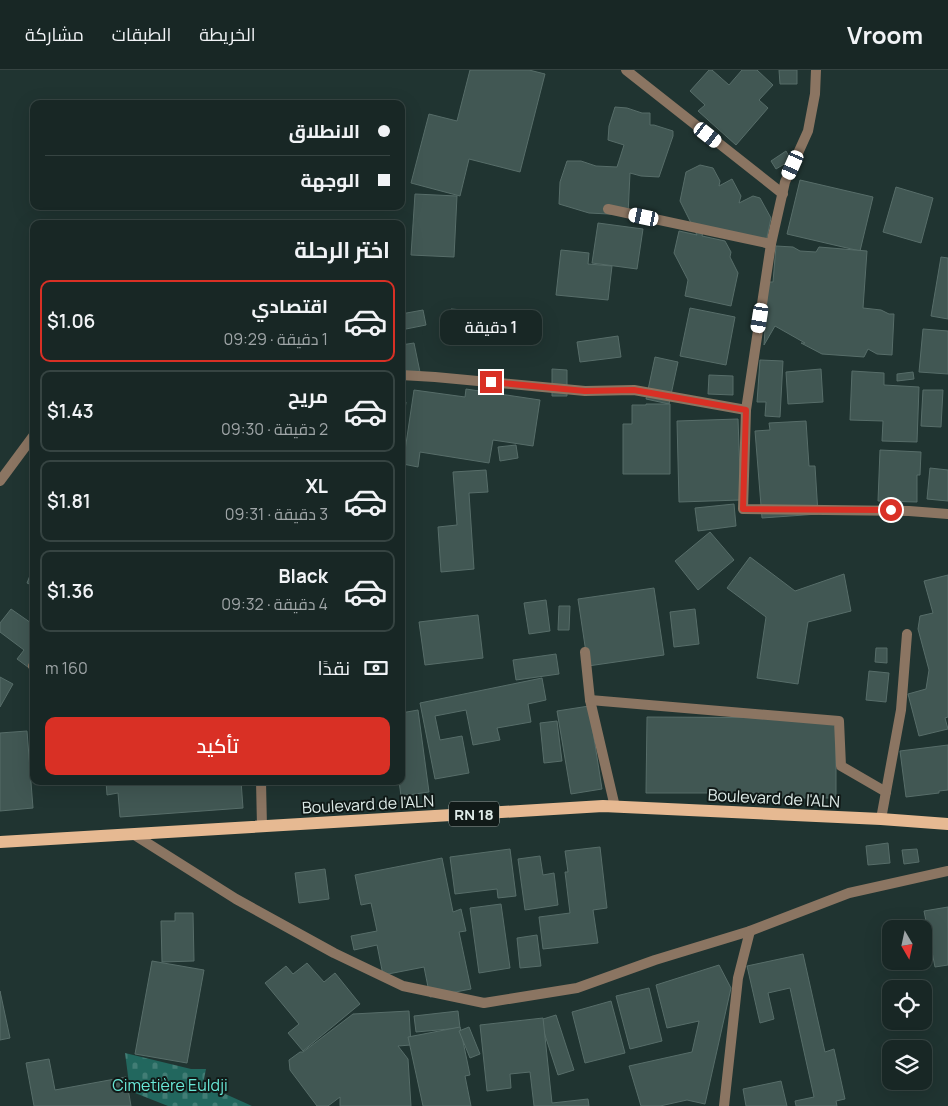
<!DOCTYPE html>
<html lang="ar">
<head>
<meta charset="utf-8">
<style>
  body { margin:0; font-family:Manrope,Cairo,sans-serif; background:#212f2d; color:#f1f3f6; direction:rtl; height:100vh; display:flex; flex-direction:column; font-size:19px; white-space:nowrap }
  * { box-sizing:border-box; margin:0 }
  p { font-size:16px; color:#9fa5a7 }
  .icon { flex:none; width:28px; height:28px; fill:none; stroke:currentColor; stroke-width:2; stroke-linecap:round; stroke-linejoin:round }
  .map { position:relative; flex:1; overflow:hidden; direction:ltr }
  .drawer { position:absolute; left:30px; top:150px; width:375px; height:565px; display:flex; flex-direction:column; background:#182725; border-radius:10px; box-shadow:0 5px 20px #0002,0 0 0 1px #364442; direction:rtl }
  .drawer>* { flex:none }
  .banner { position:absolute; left:30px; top:30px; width:375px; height:110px; border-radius:10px; box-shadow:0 5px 20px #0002,0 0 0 1px #364442; direction:rtl; display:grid; align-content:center; height:110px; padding:0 15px; background:#182725 }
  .needle { width:32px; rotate:171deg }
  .tools { position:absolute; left:882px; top:850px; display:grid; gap:10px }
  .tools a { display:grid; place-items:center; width:50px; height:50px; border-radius:10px; background:#182725; box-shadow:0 5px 20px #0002,0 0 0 1px #364442; font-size:25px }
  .end { position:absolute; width:22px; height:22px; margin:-11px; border:6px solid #d93025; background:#fff; box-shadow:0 0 0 2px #fff }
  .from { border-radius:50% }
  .bubble { position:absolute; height:35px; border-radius:10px; background:#182725; box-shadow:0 5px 20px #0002,0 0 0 1px #364442; font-size:16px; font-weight:600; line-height:35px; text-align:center; direction:rtl }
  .car { position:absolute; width:15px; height:30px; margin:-15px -8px; border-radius:6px; box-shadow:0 0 4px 1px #0007; background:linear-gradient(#fff 24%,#345 0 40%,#fff 0 76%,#345 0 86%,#fff 0) }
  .banner b { display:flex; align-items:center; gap:18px; height:48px; font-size:19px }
  .banner b+b { border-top:1px solid #364442 }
  .banner i { width:12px; height:12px; background:#f1f3f6 }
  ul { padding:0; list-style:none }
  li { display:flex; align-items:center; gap:15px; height:82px; margin:0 10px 8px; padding:0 5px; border:2px solid #364442; border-radius:10px }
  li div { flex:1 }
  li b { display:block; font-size:19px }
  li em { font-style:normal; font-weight:600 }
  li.on { border-color:#d93025 }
  li>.icon { width:45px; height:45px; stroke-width:1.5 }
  h2 { padding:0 15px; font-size:22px; line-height:60px }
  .pay { display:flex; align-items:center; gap:12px; height:55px; padding:0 15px; font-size:19px }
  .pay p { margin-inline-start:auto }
  .cta { display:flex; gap:10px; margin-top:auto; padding:10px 15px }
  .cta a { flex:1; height:58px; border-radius:10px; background:#d93025; color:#fff; font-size:20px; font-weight:600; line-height:58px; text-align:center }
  header { display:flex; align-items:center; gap:30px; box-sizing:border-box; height:70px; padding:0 25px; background:#182725; border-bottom:1px solid #364442 }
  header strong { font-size:24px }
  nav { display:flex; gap:28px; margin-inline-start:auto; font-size:18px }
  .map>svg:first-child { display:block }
</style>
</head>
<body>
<header>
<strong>Vroom</strong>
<nav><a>الخريطة</a><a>الطبقات</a><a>مشاركة</a></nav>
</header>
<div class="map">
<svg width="948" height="1036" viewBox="0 0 948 1036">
  <defs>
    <pattern id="cemetery-stones" width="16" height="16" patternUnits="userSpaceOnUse" patternTransform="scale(1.25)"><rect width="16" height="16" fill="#22675e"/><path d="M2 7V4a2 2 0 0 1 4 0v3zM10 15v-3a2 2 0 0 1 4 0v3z" fill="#427d75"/></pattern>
  </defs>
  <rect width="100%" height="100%" fill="#203431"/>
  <polygon fill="url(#cemetery-stones)" points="125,983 191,999 206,999 203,1014 252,1036 168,1036 130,1021"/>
  <g fill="#415753" stroke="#576d69">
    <polygon points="470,0 529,0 545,4 520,102 469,89 460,126 411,113 429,44 457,51"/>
    <polygon points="709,0 712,0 729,15 742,0 757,0 773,15 759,30 768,38 736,75 698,41 705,35 690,21"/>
    <polygon points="779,0 797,0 797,14 780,14"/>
    <polygon points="615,37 627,38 642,43 650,43 650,55 654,55 673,61 673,66 659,107 641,106 630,103 628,145 589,143 559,134 560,112 567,91 581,91 596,96 617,97 624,75 608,70 609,56"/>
    <polygon points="786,81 791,90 776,99 771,91"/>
    <polygon points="700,95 713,98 720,111 719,116 732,109 741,126 739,133 753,126 760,128 771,148 765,177 704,157 702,166 725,171 731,182 730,187 738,203 731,236 685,226 688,210 674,183 679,161 697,165 680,131 686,102"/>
    <polygon points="800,110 873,127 860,181 787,164"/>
    <polygon points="896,117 933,128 921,173 883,162"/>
    <polygon points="415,124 457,126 454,187 411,185"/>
    <polygon points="598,153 643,159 637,199 592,193"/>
    <polygon points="776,176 793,177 800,181 816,182 819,177 867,181 863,238 881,240 889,244 894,244 892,285 877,284 868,279 864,287 822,284 801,273 805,273 775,256 764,275 768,212 773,212"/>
    <polygon points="561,180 589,183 588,194 612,196 608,230 556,225"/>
    <polygon points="941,187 948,188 948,249 931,246"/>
    <polygon points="690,238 735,247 726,295 680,286"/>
    <polygon points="451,239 487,242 484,275 448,272"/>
    <polygon points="423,240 426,255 401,260 401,244"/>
    <polygon points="923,259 948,261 948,304 919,302"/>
    <polygon points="618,266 621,287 580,292 577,272"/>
    <polygon points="414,273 421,307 401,310 401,275"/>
    <polygon points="655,287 678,292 669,334 646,329"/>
    <polygon points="760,290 783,291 780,347 765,346 766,332 757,332"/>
    <polygon points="552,299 567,300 567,326 552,326"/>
    <polygon points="821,299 823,332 788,334 786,302"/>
    <polygon points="852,301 884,303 884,315 919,317 917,372 882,371 883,351 850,350"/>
    <polygon points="913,302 914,309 897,311 897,304"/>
    <polygon points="709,305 733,306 733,325 708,324"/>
    <polygon points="466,319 540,330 533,376 493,370 489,393 420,382 418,397 403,394 414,320 465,327"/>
    <polygon points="923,320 943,320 941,357 921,356"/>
    <polygon points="401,331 406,332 401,369"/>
    <polygon points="646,334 670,334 670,404 623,404 623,354 632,354 632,335 646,335"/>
    <polygon points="738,349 741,430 679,432 677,351"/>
    <polygon points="806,351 809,396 815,396 818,444 762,448 755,361 770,360 769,353"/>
    <polygon points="516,375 518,388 500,391 498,377"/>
    <polygon points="880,380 921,382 920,405 917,405 917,432 878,431"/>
    <polygon points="930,398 948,400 948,431 927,429"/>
    <polygon points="486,400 488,422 469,423 474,499 441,502 438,457 457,455 453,402"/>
    <polygon points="734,434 736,456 698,461 695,438"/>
    <polygon points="710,462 734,490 698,520 675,491"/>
    <polygon points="750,487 795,521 844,504 851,541 808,552 798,614 757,608 766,547 727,518"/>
    <polygon points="31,503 34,504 34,516 27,513"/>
    <polygon points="948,505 948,647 945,648 948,659 919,666 908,624 926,619 929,600 918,559 920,546 933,543 924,511"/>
    <polygon points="654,518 664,585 588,596 578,529"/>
    <polygon points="546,530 550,561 529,564 524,533"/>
    <polygon points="559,536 570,536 569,560 558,560"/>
    <polygon points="11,539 34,555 34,597 32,600 17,589 24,580 0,562 0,553"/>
    <polygon points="695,539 699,574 674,577 670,542"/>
    <polygon points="478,545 483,588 425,595 419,552"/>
    <polygon points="876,578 887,578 887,593 875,592"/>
    <polygon points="556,584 559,604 516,610 513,590"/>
    <polygon points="869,601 889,603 886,632 866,630"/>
    <polygon points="0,607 13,614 0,637"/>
    <polygon points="542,608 546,630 528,634 531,652 497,658 500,670 473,675 466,640 435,646 440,670 462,666 469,703 435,709 420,633"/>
    <polygon points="589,636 602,719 571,724 557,641"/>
    <polygon points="418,640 429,722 401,726 399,711 401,711 401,643"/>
    <polygon points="647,647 836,648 836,728 761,728 761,723 646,723"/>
    <polygon points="557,651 562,691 544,693 540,653"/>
    <polygon points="27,661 33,738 0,741 0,663"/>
    <polygon points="948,675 948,720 939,721 939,723 906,727 900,681"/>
    <polygon points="106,711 241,711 243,738 120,747 118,723 107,725"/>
    <polygon points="888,773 890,793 868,795 866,776"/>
    <polygon points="600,777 607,838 593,840 598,873 543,879 539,847 570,843 565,802 568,802 565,781"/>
    <polygon points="510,779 516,826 498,828 497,819 455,824 450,787"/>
    <polygon points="917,779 919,792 904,794 902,780"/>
    <polygon points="540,786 543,805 554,803 558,835 525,840 518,789"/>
    <polygon points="442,788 453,842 461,839 466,861 459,862 471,919 430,927 424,897 383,905 377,875 354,880 351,866 377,861 371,833 361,835 355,805"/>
    <polygon points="325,799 329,829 299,833 295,803"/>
    <polygon points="501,834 510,898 479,903 470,838"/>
    <polygon points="948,837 948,895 935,897 924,841"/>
    <polygon points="175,843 193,843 194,891 162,892 161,851 175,851"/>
    <polygon points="537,865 541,896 520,898 517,868"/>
    <polygon points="803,884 825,982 834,979 845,1029 836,1031 837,1036 796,1036 795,1031 814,1027 790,918 768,923 774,949 760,953 747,896"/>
    <polygon points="152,891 204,900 187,993 135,984"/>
    <polygon points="307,893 324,912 335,903 360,934 303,981 288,963 299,954 265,913 286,896 293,904"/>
    <polygon points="719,895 731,918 705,1034 687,1030 660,1036 641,1036 629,996 692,982 699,951 667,958 656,915"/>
    <polygon points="649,918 662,971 630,979 616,926"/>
    <polygon points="0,921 10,968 0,970"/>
    <polygon points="611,931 625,983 585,993 572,942"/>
    <polygon points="409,941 411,975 398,976 408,989 411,1036 340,1036 340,1027 328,1036 317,1036 290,1000 289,990 300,982 303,982 353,944"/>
    <polygon points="458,941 460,958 416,962 414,946"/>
    <polygon points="556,945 574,1000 558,1005 540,950"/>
    <polygon points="543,948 552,1033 588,1029 589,1036 534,1036 530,1002 510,1004 511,1018 487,1021 480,955"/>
    <polygon points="460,957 470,1005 465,1006 471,1036 423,1036 408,967"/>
    <polygon points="469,957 480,984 470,988 459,961"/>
    <polygon points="49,989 55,1020 126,1007 131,1036 34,1036 26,993"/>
    <polygon points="781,1011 787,1036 746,1036 743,1019"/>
  </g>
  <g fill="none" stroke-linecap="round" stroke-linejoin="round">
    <g stroke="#8b7562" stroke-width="10">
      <polyline points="626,0 783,124"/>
      <polyline points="816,0 815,24 808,61 785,112 771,174 746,340 743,439 909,441 948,444"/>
      <polyline points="608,139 771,174"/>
      <polyline points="401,305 435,307 585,321 634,320 746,340"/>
      <polyline points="0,411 34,365"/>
      <polyline points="585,582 590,630 615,737"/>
      <polyline points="33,596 34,595"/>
      <polyline points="590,630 839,651 841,696 886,722"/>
      <polyline points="261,711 262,757"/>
      <polyline points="881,749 901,640 907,564"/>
      <polyline points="133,764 236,829 334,883 403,916 484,933 577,918 655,890 750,861 849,823 948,801"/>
      <polyline points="724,1036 738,908 750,861"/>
    </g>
    <polyline stroke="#e6b992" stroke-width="12" points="0,772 603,736 881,749 948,754"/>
  </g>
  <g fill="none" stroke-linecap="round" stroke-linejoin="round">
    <polyline stroke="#d93025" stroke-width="6" points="491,312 585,321 634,320 746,340 743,439 891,440"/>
  </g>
  <g text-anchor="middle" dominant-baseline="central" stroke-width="4" stroke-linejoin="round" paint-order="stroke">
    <rect fill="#111a18" stroke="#a1adaa" stroke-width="1" x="449" y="731.5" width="50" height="25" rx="4"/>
    <g font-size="15" font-weight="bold" fill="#dfece9">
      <text x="474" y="744">RN 18</text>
    </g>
    <g font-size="16" fill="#dfece9" stroke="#111a18">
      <text transform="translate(774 728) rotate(3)">Boulevard de l'ALN</text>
      <text transform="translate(368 734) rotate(-3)">Boulevard de l'ALN</text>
    </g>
    <g font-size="16" fill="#69e8d7" stroke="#111a18">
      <text x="170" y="1015">Cimetière Euldji</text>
    </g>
  </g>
</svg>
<div class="tools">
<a><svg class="needle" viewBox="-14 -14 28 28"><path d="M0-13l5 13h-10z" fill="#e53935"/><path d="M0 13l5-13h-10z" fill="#9fa5a7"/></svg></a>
<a><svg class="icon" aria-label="locate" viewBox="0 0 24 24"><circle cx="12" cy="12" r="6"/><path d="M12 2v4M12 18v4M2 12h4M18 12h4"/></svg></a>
<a><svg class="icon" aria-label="layers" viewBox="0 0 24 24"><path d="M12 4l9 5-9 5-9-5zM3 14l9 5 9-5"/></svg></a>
</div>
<i class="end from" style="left:891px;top:440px"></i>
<i class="end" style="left:491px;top:312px"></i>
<div class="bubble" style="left:440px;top:240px;width:102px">1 دقيقة</div>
<i class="car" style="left:708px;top:65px;rotate:128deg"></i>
<i class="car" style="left:793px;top:95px;rotate:204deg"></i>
<i class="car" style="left:644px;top:147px;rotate:282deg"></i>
<i class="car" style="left:760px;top:248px;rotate:189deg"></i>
<div class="banner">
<b><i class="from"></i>الانطلاق</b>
<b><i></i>الوجهة</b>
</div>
<section class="drawer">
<h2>اختر الرحلة</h2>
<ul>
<li class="on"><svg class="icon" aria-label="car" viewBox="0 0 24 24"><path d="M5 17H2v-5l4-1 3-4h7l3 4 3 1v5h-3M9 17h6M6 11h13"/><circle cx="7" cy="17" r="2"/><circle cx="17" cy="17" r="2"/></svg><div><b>اقتصادي</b><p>1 دقيقة · 09:29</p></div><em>$1.06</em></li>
<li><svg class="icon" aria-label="car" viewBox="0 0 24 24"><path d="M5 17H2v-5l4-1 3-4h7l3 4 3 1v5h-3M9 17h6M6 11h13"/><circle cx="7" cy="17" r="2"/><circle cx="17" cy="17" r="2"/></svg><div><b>مريح</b><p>2 دقيقة · 09:30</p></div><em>$1.43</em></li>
<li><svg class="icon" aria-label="car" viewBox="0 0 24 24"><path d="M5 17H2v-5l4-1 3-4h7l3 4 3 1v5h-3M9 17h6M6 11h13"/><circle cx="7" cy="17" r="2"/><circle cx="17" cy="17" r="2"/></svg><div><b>XL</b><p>3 دقيقة · 09:31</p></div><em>$1.81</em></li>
<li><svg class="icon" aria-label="car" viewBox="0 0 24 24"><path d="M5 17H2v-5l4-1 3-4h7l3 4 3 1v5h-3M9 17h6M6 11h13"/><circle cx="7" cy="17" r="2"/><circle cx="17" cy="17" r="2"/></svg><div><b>Black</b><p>4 دقيقة · 09:32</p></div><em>$1.36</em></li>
</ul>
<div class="pay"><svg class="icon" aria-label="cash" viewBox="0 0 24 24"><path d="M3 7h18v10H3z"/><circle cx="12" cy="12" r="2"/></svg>نقدًا<p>160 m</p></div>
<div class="cta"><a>تأكيد</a></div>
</section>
</div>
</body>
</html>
